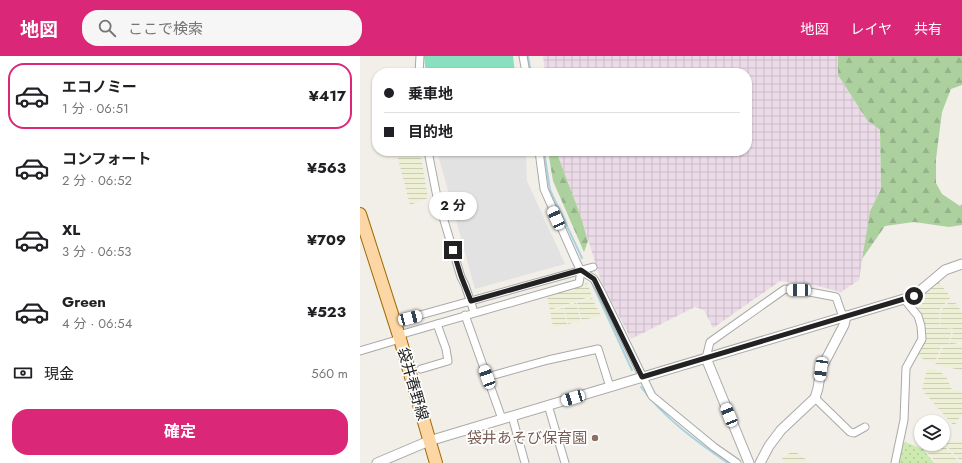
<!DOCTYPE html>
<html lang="ja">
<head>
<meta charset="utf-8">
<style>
  body { margin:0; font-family:Jost,"Noto Sans JP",sans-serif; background:#f6f6f6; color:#202124; height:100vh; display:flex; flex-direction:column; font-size:15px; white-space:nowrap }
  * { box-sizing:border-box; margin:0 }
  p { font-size:13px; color:#757577 }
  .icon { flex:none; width:22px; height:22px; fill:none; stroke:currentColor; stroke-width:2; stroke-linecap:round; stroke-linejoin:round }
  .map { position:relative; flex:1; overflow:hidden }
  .panel { display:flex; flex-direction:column; background:#fff; width:360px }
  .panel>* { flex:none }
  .banner { position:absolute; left:12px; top:12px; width:380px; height:88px; border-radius:16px; box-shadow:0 1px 3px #0004; display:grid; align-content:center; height:88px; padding:0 12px; background:#fff }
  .fabs { position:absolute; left:554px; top:359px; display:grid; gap:8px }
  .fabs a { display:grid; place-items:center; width:36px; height:36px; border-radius:50%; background:#fff; box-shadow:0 1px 3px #0004; font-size:20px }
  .end { position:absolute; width:18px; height:18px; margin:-9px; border:5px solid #222; background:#fff; box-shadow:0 0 0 2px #fff }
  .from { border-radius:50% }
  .bubble { position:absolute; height:28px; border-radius:14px; background:#fff; box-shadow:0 1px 3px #0004; font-size:13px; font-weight:700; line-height:28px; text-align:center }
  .car { position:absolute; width:12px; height:24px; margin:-12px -6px; border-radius:5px; box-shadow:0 0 3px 1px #0007; background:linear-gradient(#fff 24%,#345 0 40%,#fff 0 76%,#345 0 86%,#fff 0) }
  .banner b { display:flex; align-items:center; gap:14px; height:38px; font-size:15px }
  .banner b+b { border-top:1px solid #e0e0e0 }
  .banner i { width:10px; height:10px; background:#202124 }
  ul { padding:7px 0 0; list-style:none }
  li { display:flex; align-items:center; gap:12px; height:66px; margin:0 8px 6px; padding:0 4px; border:2px solid transparent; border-radius:16px }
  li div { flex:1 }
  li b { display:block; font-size:15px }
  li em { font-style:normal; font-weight:700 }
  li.active { border-color:#db2777 }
  li>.icon { width:36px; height:36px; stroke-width:1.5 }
  .pay { display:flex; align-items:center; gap:10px; height:44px; padding:0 12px; font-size:15px }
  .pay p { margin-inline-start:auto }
  .cta { display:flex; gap:8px; margin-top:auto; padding:8px 12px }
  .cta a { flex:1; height:46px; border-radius:16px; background:#db2777; color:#fff; font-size:16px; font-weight:700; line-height:46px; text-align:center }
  header { display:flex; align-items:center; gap:24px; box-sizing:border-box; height:56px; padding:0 20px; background:#db2777; color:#fff }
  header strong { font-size:19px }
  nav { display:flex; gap:22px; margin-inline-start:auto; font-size:14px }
  .search { width:280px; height:36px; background:#f6f6f6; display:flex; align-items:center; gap:10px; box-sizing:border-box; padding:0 14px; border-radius:16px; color:#757577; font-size:15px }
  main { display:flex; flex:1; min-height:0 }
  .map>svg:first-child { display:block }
</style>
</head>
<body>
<header>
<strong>地図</strong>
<div class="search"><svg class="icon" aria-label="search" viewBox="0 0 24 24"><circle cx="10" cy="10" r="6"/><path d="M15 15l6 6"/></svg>ここで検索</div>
<nav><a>地図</a><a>レイヤ</a><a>共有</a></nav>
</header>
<main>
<section class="panel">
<ul>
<li class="active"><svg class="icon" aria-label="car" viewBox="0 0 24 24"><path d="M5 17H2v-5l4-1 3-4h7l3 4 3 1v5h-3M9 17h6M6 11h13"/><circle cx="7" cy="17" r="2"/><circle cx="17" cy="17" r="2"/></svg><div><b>エコノミー</b><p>1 分 · 06:51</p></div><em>¥417</em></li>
<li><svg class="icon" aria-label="car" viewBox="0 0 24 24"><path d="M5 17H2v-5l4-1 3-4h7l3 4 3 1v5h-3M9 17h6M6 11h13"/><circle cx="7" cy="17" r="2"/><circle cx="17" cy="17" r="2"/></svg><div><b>コンフォート</b><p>2 分 · 06:52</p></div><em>¥563</em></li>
<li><svg class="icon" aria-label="car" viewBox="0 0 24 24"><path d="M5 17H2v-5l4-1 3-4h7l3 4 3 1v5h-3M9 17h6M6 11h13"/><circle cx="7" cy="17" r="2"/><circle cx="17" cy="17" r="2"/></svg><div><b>XL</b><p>3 分 · 06:53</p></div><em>¥709</em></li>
<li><svg class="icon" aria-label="car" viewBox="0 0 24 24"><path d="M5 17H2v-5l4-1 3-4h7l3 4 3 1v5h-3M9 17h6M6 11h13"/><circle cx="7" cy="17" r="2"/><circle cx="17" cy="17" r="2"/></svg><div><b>Green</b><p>4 分 · 06:54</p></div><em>¥523</em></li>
</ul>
<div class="pay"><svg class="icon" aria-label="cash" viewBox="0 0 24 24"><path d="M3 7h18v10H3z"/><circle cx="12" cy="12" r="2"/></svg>現金<p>560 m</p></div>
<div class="cta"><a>確定</a></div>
</section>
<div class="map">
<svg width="602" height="407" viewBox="0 0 602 407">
  <defs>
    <pattern id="industrial-grid" width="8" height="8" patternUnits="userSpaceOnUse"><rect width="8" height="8" fill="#ebdbe8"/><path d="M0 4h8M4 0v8" fill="none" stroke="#c9bcc7"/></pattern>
    <pattern id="farmland-rules" width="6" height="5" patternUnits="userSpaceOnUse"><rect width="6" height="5" fill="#eef0d5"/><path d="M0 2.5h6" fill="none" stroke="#ccceb7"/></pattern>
    <pattern id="grass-dots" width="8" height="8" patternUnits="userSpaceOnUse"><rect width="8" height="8" fill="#cdebb0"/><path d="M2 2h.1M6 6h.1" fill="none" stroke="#b0c997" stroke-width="1.8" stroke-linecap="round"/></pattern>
    <pattern id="forest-firs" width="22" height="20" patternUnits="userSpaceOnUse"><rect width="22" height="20" fill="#add19e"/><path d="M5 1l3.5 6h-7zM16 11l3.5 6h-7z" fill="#95b388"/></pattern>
  </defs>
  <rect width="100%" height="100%" fill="#f2efe9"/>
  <polygon fill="url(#industrial-grid)" points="183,0 478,0 478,19 507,64 520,74 521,133 510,155 499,224 481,236 454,229 420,225 353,272 344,254 335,251 271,283 241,225 220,158 196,95 387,95 387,17 185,17"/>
  <g fill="url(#farmland-rules)">
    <polygon points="36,95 60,95 68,142 50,149"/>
    <polygon points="575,222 591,241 580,253 579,270 561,270 547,244"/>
    <polygon points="227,227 232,240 190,254 187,241"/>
    <polygon points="232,242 241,260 222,264 217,247"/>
    <polygon points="590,245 597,248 602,257 602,286 589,289 594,273 580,270 581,254"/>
    <polygon points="216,247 221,265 208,268 204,251"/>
    <polygon points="203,252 207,268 193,271 190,255"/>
    <polygon points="579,271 592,273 588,290 582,289 575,306 565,304 554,297 562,283 561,272"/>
    <polygon points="602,288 602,316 596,313 575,309 583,291 588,291"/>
    <polygon points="567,313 577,314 586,320 592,334 602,335 602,358 594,370 562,334"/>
    <polygon points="602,384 602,404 600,405 584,387"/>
    <polygon points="583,388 599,406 598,407 577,407 566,395 573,390 576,391"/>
    <polygon points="431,396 437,397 447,404 446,406 426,407 422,402"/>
  </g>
  <polygon fill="url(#grass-dots)" points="542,385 563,393 574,407 538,407"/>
  <g fill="url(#forest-firs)">
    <polygon points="478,0 602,0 602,29 591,33 582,56 576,103 576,127 582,138 600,150 602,148 602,169 589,171 554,166 525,170 502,203 510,155 521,133 520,74 507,64 478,19"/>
    <polygon points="188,95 196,95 220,158 228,185 224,196 193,125"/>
  </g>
  <polygon fill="#88e0be" points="64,0 153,0 155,17 66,17"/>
  <polygon fill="#e2e2e2" points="77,95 166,95 167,125 205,208 115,233"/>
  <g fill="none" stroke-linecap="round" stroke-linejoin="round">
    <g stroke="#aad3df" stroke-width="2">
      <polyline points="168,0 171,17"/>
      <polyline points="184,95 190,134 222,202"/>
      <polyline points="231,225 272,314"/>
      <path d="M 281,331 C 304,362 337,386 368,407"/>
    </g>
    <defs>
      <g id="minor">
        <polyline points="163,0 166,17"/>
        <polyline points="59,17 60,0"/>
        <polyline points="68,95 77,141 101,221 105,229 114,256"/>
        <polyline points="179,95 184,133 216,205 221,215 234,223 241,235 292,340 354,391 377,407"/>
        <polyline points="105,259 142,363"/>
        <polyline points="35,266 233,211"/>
        <polyline points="39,279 219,227 221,215"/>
        <polyline points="0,295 40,283"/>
        <polyline points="346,302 350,286 425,233 439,234 476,241 483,261"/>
        <polyline points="61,313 88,305 86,293 77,268"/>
        <polyline points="127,321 188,304 238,293 250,331"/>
        <polyline points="455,342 490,376 494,377 505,371"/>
        <polyline points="188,349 205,407"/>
        <polyline points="152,360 165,407"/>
        <polyline points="535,407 544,364 546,312 562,283 561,270 558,260 544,243"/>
      </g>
      <g id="tertiary">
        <polyline points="346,302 389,407"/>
        <polyline points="17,407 69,385 554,240 585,214 602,208"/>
        <polyline points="400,407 409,390 421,374 455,342 458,332 461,313 484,269 486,260"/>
      </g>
      <polyline id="primary" points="0,158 40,283 76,407"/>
    </defs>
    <use href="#minor" stroke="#a9a9a9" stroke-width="9"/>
    <use href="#tertiary" stroke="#a9a9a9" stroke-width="11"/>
    <use href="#primary" stroke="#a06b00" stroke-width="14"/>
    <use href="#minor" stroke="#fff" stroke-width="7"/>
    <use href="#tertiary" stroke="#fff" stroke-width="9"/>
    <use href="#primary" stroke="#fcd6a4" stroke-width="12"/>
  </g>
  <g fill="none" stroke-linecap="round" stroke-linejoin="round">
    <polyline stroke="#222" stroke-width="5" points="93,194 101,220 111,245 221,214 234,223 282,321 554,240"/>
  </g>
  <circle fill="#8d6e63" stroke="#fff" stroke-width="1.5" cx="235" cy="382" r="4"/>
  <g text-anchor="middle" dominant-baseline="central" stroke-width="3.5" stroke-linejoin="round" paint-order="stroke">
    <g font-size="15" fill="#222" stroke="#fff">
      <text transform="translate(53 328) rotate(74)">袋井春野線</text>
    </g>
    <g font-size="15" fill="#785e54" stroke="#fff" text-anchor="end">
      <text x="227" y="382">袋井あそび保育園</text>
    </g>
  </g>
</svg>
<div class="fabs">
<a><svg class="icon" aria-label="layers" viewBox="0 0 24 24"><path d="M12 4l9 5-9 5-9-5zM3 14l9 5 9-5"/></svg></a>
</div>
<i class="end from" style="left:554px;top:240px"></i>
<i class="end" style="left:93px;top:194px"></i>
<div class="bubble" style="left:69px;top:136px;width:48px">2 分</div>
<i class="car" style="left:196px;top:162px;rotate:336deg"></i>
<i class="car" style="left:439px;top:234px;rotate:271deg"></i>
<i class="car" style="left:50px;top:262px;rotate:75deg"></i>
<i class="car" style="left:461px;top:313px;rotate:188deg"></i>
<i class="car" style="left:127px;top:321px;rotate:340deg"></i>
<i class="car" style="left:213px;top:342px;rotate:253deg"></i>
<i class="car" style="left:369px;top:359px;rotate:338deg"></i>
<div class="banner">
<b><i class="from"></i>乗車地</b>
<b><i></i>目的地</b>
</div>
</div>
</main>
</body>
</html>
